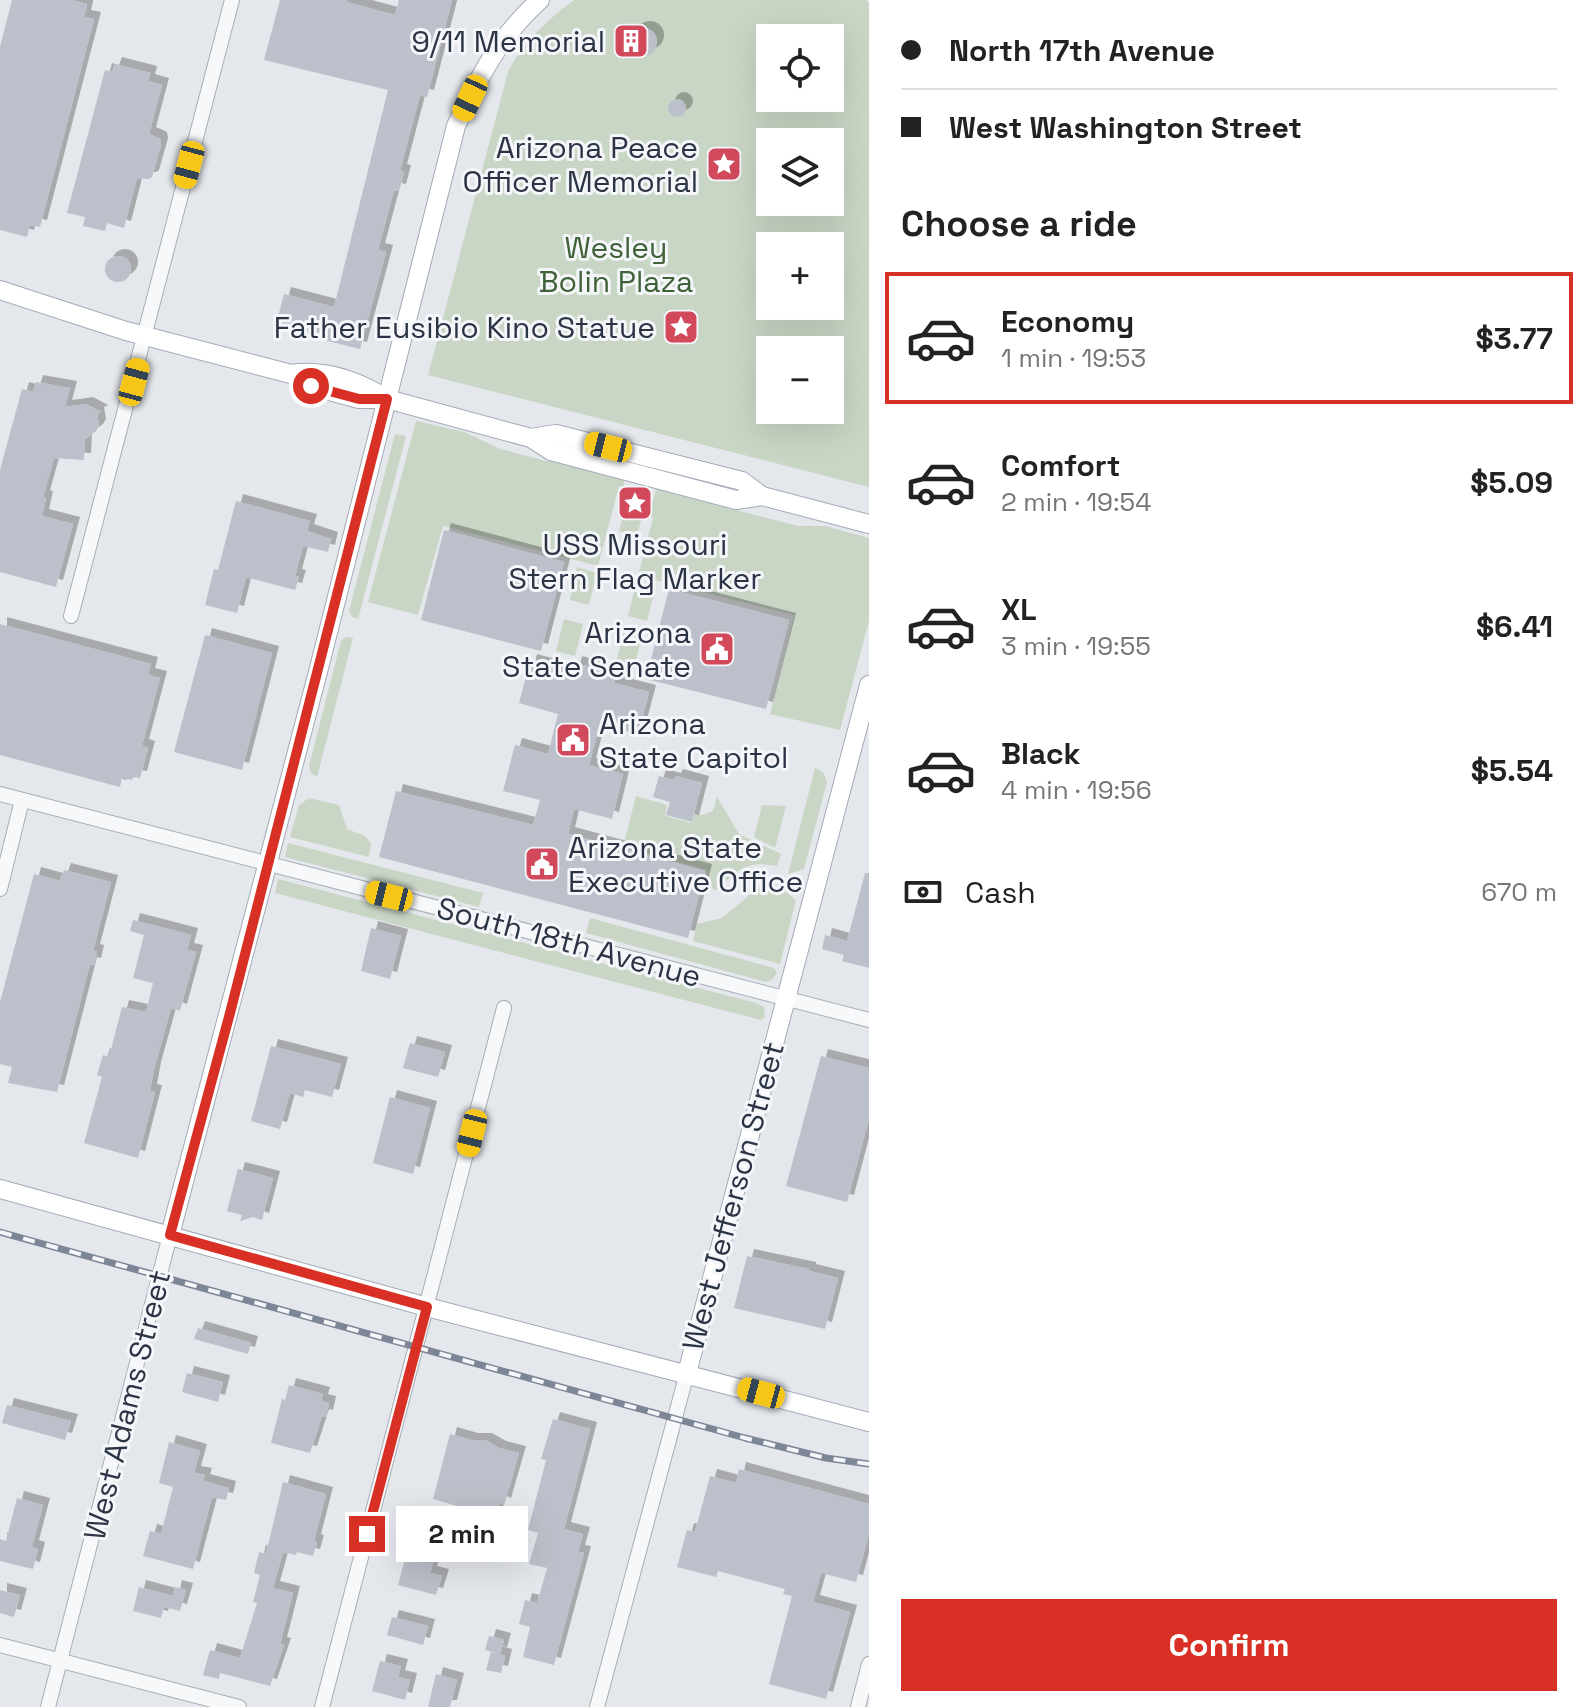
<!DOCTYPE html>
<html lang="en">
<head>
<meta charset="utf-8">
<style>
  body { margin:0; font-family:"Space Grotesk",sans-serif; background:#f6f6f6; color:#222; height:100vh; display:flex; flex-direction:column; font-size:30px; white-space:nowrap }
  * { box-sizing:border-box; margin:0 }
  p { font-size:26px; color:#767676 }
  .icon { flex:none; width:44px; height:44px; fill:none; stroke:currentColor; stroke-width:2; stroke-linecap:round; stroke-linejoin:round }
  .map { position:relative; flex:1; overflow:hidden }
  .panel { display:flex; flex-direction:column; background:#fff; width:720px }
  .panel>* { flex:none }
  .top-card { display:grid; align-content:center; height:176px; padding:0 32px; background:#fff }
  .buttons { position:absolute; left:756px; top:24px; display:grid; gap:16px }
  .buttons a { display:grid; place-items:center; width:88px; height:88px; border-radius:0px; background:#fff; box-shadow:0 8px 32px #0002; font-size:40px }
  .end { position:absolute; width:36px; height:36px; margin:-18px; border:10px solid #d93025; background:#fff; box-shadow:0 0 0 4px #fff }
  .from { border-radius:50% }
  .bubble { position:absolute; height:56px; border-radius:0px; background:#fff; box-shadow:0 8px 32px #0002; font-size:26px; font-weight:700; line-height:56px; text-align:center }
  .car { position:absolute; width:24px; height:48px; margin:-24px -12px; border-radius:10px; box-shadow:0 0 6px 2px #0007; background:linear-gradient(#f5c518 24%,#345 0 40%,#f5c518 0 76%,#345 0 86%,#f5c518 0) }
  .top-card b { display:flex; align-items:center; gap:28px; height:76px; font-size:30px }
  .top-card b+b { border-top:2px solid #e0e0e0 }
  .top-card i { width:20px; height:20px; background:#222 }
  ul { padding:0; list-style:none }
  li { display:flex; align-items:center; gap:24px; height:132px; margin:0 16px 12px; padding:0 16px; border:4px solid transparent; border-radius:0px }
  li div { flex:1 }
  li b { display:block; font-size:30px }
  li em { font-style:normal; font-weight:700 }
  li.on { border-color:#d93025 }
  li>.icon { width:72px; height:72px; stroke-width:1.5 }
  h2 { padding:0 32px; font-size:36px; line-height:96px }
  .pay { display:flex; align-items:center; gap:20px; height:88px; padding:0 32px; font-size:30px }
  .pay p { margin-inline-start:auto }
  .button { display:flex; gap:16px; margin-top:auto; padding:16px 32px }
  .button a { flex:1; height:92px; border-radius:0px; background:#d93025; color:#fff; font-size:32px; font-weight:700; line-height:92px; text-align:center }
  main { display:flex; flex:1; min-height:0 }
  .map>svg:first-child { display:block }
</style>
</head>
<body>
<main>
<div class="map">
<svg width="869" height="1707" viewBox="0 0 869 1707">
  <defs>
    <filter id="shadow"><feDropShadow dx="7" dy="-7" stdDeviation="0" flood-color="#0004"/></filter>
  </defs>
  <rect width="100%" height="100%" fill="#e4e7ec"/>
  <g fill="#c9d6c5" fill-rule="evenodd">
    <path d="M 574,0 L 866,0 L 869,4 L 869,487 L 428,375 L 508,72 C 523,42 547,20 574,0 ZM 770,38 L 830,38 L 830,98 L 770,98 ZM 770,142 L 830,142 L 830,202 L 770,202 ZM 770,246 L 830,246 L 830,306 L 770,306 ZM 770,350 L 830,350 L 830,410 L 770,410 Z"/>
    <polygon points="416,421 464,432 500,449 546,461 577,462 626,474 623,487 619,486 598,566 443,526 418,615 368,602"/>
    <polygon points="395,434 406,436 358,619 352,617 349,611"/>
    <polygon points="658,482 670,493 798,526 825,526 869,538 869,621 840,730 770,714 794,615 638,576 653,518 649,515"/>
    <polygon points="628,496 646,501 637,536 619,531"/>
    <polygon points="577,567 597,573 589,605 570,600"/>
    <polygon points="636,584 655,589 647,621 628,616"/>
    <polygon points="564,619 583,624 575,656 556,651"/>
    <polygon points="624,631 642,636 634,668 616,663"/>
    <polygon points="346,637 353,638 317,777 311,773 309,766 341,641"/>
    <polygon points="815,768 823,772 827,782 804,869 788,874"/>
    <path d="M 636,796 L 667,805 L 665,816 L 692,823 L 695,813 L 702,815 L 713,811 L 717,797 L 739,834 L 781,854 L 777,866 C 746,860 738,869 717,890 L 704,886 L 707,870 L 623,847 Z"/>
    <polygon points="309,798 339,805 347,829 365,836 371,843 369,857 290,837 299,805"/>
    <polygon points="762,805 786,806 775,848 754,837"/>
    <polygon points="288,843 483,893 479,907 285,857"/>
    <polygon points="278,879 756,1003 764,1007 765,1017 761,1020 275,893"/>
    <path d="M 762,885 C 777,884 786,891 796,900 L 780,964 L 693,941 L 697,924 L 722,918 Z"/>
    <polygon points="590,918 774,968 777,973 772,980 766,982 586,933"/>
  </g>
  <g fill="#bbc0ca" filter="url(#shadow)">
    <polygon points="12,0 71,0 87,4 84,17 94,19 40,227 30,225 27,237 0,230 0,47"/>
    <polygon points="280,0 347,0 346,2 395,15 399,0 452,0 427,97 420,95 400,171 404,172 399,191 394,190 378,250 386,252 360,349 275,328 284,294 334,307 388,90 264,60"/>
    <circle cx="643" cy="42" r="14"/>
    <polygon points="115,64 150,73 148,81 162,85 149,134 160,139 161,145 152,177 149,179 137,178 124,228 107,223 105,231 83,226 85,217 67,213 105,70 112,72"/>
    <circle cx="677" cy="108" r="9"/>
    <circle cx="118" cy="269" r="13"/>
    <polygon points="36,382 70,388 65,407 86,404 101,412 97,414 99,426 96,431 85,439 84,460 54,458 43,497 46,498 42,516 73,524 56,587 0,572 0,470 22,389 33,392"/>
    <polygon points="236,501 310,521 307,531 331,539 328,552 303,546 295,576 299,577 295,590 246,577 237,613 205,605 214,569 218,570"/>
    <polygon points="444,530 564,562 541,651 421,620"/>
    <polygon points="669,589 789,620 766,709 646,679"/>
    <polygon points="0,624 151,664 148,675 160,678 142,746 148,748 140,778 133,777 132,780 122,777 120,787 0,755"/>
    <polygon points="205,635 272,653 242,770 174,752"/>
    <polygon points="530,661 567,671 573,671 575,663 610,672 608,679 615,681 614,683 649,692 638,734 600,724 589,765 623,774 612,819 574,809 568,834 705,871 688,938 379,857 396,791 533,825 540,800 503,791 515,745 548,754 558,714 519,703"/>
    <polygon points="659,776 674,780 676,776 702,783 692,822 666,815 670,802 653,797"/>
    <polygon points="64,870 111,882 93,951 97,952 94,965 90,964 57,1092 8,1083 12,1067 0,1064 0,1002 34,874 60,881"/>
    <polygon points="865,873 869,873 869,968 842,961 844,955 822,949 825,935 847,941"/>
    <polygon points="133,920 191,935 187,950 196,952 180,1011 171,1008 154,1069 150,1091 155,1092 138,1158 84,1143 102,1077 97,1075 103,1055 109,1057 122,1007 146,1012 153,983 133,978 144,935 130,931"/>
    <polygon points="371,928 401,936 390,979 361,971"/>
    <polygon points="410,1043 445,1052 438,1077 403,1068"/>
    <polygon points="271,1046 341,1064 332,1097 305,1090 303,1097 290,1093 280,1129 251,1121"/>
    <polygon points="821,1056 869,1068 869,1118 847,1202 786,1186"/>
    <polygon points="390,1097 430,1108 413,1174 373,1163"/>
    <polygon points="238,1169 273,1178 262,1220 253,1217 240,1221 242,1215 227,1211"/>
    <polygon points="747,1256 809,1269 809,1271 838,1278 825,1329 734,1308"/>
    <polygon points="198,1328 251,1343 248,1354 194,1339"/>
    <polygon points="187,1373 223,1382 218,1402 182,1392"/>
    <polygon points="289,1385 323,1394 321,1401 329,1403 326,1417 322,1416 310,1453 271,1443 282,1399 285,1400"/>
    <polygon points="7,1405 71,1421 65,1440 2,1423"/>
    <polygon points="553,1419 590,1429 564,1529 583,1534 578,1552 584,1553 554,1665 523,1657 530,1627 519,1624 525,1600 537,1603 547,1568 529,1564 538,1533 528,1530 546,1460 541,1459"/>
    <polygon points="450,1434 471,1440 485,1440 499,1448 519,1453 504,1505 500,1503 495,1517 433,1499"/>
    <polygon points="169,1442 200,1451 194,1473 205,1475 203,1481 229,1488 226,1500 212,1497 193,1569 143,1556 150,1531 161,1534 173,1487 159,1483"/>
    <polygon points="739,1469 869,1504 869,1533 856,1582 821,1573 813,1602 850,1612 826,1699 769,1684 792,1596 783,1594 785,1589 718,1571 716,1577 677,1567 687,1530 695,1532 710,1476 736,1483"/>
    <polygon points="283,1482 326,1494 314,1541 317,1542 313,1556 297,1552 296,1555 283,1552 273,1588 293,1593 280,1644 284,1645 270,1686 220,1673 219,1679 203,1675 210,1650 240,1658 257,1603 253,1602 260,1575 254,1573 259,1552 266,1554"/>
    <polygon points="17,1498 43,1505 32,1547 38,1549 33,1569 0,1561 0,1539 6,1541"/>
    <polygon points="409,1543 437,1550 430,1573 442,1576 436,1595 398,1585"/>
    <polygon points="139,1587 173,1596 175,1587 186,1590 180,1611 164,1607 161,1618 133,1611"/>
    <polygon points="0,1590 20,1595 14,1617 0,1613"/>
    <polygon points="392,1617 428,1626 423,1645 387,1635"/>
    <polygon points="489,1636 504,1640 500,1654 485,1650"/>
    <polygon points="491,1652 505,1656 501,1673 486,1670"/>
    <polygon points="380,1661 401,1666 398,1677 410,1680 405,1700 372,1691"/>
    <polygon points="436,1674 457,1680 450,1707 428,1707"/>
  </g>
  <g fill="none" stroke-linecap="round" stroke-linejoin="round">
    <defs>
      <g id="minor">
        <polyline points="71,616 232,0"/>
        <polyline points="0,794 869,1020"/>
        <polyline points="0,889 22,800"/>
        <polyline points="0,1645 239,1707"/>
        <polyline points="48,1707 170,1235"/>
        <polyline points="322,1707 504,1008"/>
        <polyline points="597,1707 687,1373"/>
        <polyline points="858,1707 869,1664"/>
      </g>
      <g id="major">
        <polyline points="0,290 126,331 291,374 311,386 359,399 387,399 531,438 551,451 736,500 762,496"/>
        <path d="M 291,374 C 325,369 356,380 385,398"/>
        <polyline points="531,438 556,434 742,481 762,496 869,524"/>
        <polyline points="0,1189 427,1307 869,1422"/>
        <path d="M 170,1235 L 319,668 L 456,126 C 478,79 500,35 540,0"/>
        <polyline points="687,1373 869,685"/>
      </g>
    </defs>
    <use href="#minor" stroke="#a9aeb7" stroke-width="16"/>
    <use href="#major" stroke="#a3abb8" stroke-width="20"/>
    <use href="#minor" stroke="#f7f8fa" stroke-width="14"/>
    <use href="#major" stroke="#fff" stroke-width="18"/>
    <defs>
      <polyline id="rail" points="0,1232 745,1438 826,1458 869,1464"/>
    </defs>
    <use href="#rail" stroke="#7d8696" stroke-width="7"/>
    <use href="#rail" stroke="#f4f6f9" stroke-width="4" stroke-dasharray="12" stroke-linecap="butt"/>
  </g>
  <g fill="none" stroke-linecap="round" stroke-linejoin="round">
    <polyline stroke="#d93025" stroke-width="10" points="311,386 359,399 387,399 230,1013 170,1235 427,1307 367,1534"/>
  </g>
  <defs>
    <symbol id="building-square" viewBox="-11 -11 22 22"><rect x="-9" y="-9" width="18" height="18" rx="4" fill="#d1495b" stroke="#f4f6f9"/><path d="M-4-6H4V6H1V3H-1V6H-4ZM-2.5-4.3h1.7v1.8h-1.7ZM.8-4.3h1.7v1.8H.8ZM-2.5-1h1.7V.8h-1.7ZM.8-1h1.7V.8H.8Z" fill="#fff"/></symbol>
    <symbol id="sight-square" viewBox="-11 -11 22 22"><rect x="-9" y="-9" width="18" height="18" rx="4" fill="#d1495b" stroke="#f4f6f9"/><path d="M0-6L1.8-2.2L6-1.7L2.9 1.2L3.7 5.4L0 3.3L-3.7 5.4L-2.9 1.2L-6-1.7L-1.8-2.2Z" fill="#fff"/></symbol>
    <symbol id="civic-square" viewBox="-11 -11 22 22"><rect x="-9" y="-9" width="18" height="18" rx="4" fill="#d1495b" stroke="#f4f6f9"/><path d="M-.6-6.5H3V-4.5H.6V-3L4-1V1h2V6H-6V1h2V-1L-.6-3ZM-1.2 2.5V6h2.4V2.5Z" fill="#fff"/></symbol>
  </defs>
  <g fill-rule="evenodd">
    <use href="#building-square" x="611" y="21" width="40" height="40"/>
    <use href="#sight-square" x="704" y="144" width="40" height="40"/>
    <use href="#sight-square" x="661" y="307" width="40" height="40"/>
    <use href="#sight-square" x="615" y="483" width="40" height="40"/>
    <use href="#civic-square" x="697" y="629" width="40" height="40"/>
    <use href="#civic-square" x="553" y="720" width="40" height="40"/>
    <use href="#civic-square" x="522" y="844" width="40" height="40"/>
  </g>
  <g text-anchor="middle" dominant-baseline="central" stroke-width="6" stroke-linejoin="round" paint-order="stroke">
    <g font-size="30" fill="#2b3445" stroke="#f4f6f9" text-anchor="end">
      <text x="605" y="41">9/11 Memorial</text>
      <text x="698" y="147">Arizona Peace<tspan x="698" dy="34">Officer Memorial</tspan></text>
      <text x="655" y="327">Father Eusibio Kino Statue</text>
      <text x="635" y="544" text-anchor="middle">USS Missouri<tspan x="635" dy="34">Stern Flag Marker</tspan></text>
      <text x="691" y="632">Arizona<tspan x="691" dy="34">State Senate</tspan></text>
      <text x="599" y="723" text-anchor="start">Arizona<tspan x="599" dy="34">State Capitol</tspan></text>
      <text x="568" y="847" text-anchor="start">Arizona State<tspan x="568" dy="34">Executive Office</tspan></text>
    </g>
    <g font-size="30" fill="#3f6138" stroke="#f4f6f9">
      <text x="616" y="247">Wesley<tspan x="616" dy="34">Bolin Plaza</tspan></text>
    </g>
    <g font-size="30" fill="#2b3445" stroke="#f4f6f9">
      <text transform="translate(569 942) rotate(15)">South 18th Avenue</text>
      <text transform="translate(733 1196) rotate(-75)">West Jefferson Street</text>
      <text transform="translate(127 1405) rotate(-76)">West Adams Street</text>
    </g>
  </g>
</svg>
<div class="buttons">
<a><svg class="icon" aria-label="locate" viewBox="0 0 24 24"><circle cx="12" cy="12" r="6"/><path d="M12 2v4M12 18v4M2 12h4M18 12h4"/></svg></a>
<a><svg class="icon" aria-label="layers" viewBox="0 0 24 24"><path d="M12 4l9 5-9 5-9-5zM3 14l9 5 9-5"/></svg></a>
<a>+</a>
<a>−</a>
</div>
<i class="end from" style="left:311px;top:386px"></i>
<i class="end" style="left:367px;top:1534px"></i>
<div class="bubble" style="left:396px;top:1506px;width:132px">2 min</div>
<i class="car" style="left:470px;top:98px;rotate:205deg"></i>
<i class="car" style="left:189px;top:165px;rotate:195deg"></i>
<i class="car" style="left:134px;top:382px;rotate:15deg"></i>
<i class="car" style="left:608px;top:447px;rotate:284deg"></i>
<i class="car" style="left:389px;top:896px;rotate:284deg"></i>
<i class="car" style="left:472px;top:1133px;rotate:194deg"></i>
<i class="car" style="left:761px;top:1393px;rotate:285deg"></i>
</div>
<section class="panel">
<div class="top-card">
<b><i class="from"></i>North 17th Avenue</b>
<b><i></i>West Washington Street</b>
</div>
<h2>Choose a ride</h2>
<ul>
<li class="on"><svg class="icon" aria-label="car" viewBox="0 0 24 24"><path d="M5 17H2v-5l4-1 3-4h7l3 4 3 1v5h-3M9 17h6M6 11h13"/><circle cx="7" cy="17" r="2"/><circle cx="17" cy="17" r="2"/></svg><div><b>Economy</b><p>1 min · 19:53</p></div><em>$3.77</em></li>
<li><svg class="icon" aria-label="car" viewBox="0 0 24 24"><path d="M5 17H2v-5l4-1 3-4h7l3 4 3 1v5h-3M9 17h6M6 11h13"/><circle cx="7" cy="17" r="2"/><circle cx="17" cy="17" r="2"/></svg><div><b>Comfort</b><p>2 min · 19:54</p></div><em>$5.09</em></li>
<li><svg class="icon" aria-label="car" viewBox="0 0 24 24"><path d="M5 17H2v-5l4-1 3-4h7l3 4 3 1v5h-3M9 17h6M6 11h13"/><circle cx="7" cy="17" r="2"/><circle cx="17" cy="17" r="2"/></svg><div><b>XL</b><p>3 min · 19:55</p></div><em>$6.41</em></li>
<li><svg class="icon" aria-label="car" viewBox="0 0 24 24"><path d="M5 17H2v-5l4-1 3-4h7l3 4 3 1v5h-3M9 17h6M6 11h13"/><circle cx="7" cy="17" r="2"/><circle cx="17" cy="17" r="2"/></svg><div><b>Black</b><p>4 min · 19:56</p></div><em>$5.54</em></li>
</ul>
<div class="pay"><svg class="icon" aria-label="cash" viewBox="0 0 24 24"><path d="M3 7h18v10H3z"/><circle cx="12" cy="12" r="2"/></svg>Cash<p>670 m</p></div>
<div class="button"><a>Confirm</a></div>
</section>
</main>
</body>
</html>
